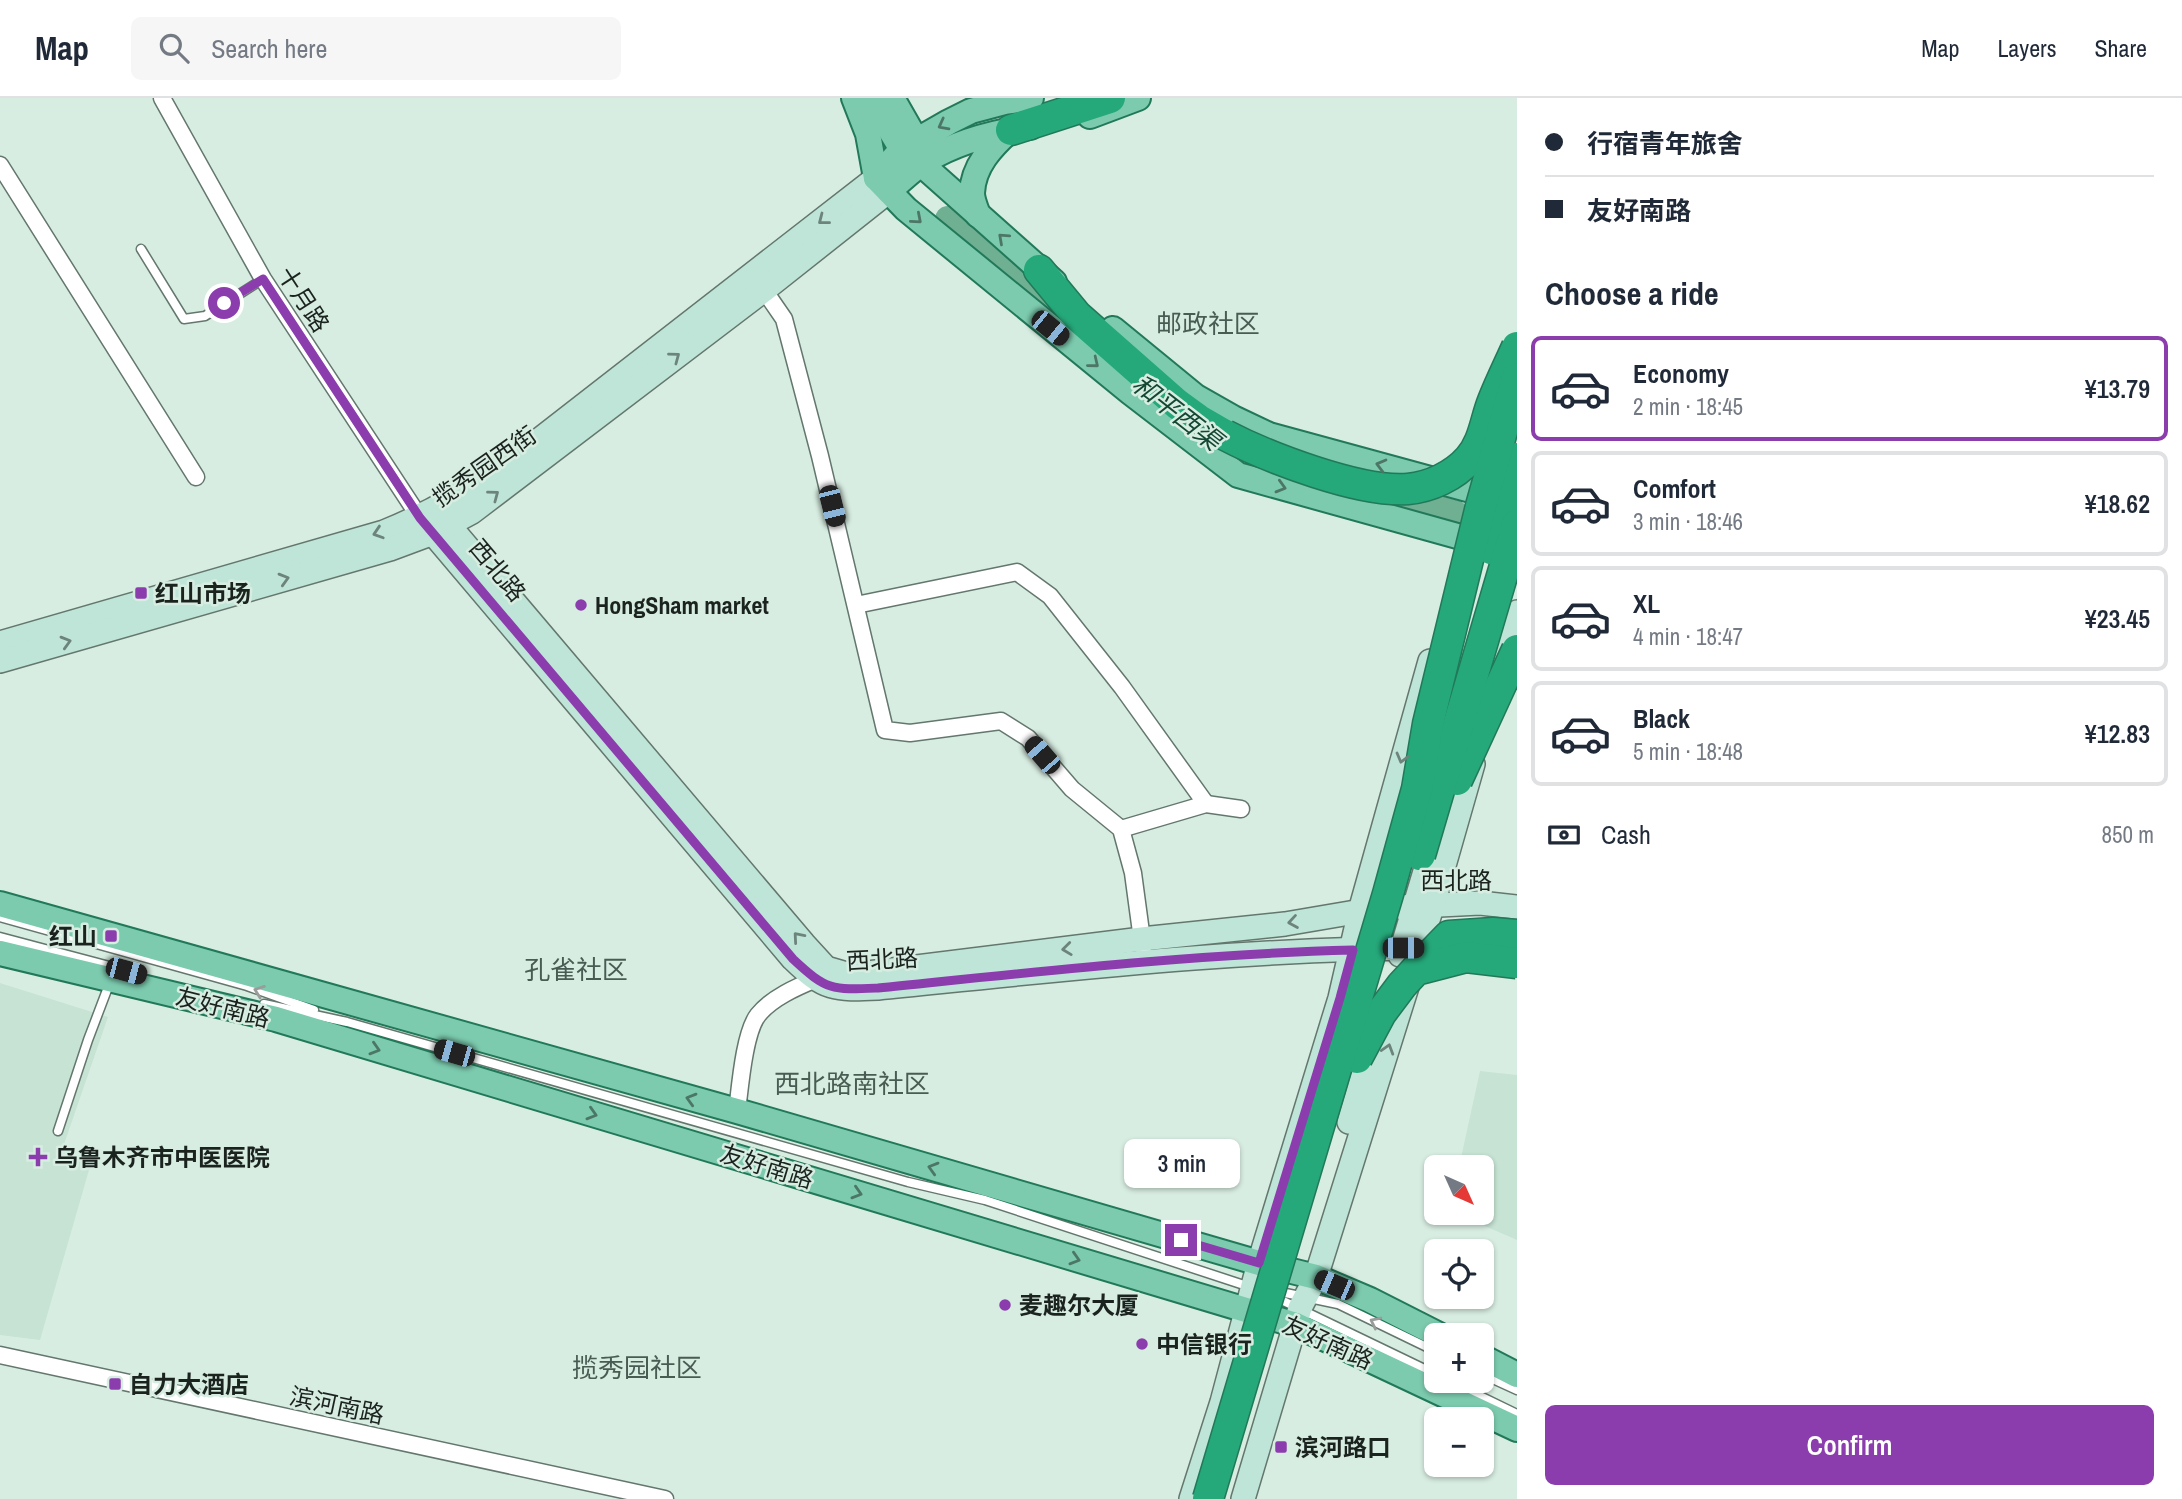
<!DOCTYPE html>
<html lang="en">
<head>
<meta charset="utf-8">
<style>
  body { margin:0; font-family:"Archivo Narrow","Noto Sans SC",sans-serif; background:#f6f6f7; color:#1f2937; height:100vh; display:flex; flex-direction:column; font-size:26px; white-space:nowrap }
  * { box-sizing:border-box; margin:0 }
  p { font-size:23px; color:#747a83 }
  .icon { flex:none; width:38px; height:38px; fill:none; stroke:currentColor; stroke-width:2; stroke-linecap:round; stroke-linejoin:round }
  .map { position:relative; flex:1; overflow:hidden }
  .sheet { display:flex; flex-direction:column; background:#fff; width:665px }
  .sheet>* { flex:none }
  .hud { display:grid; align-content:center; height:154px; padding:0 28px; background:#fff }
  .needle { width:46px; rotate:135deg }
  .controls { position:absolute; left:1424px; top:1057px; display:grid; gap:14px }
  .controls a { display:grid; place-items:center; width:70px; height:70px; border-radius:10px; background:#fff; box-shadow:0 2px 5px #0004; font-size:35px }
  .end { position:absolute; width:32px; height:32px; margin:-16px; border:9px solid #8b3dae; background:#fff; box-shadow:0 0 0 4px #fff }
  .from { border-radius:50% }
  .bubble { position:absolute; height:49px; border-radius:10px; background:#fff; box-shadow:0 2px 5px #0004; font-size:23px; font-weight:600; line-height:49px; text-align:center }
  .car { position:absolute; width:21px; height:42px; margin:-21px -10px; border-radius:9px; box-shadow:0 0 5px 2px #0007; background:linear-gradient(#222 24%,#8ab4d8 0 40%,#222 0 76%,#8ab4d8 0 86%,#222 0) }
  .hud b { display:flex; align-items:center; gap:24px; height:66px; font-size:26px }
  .hud b+b { border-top:2px solid #e0e1e3 }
  .hud i { width:18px; height:18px; background:#1f2937 }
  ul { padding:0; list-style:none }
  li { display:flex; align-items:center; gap:21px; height:105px; margin:0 14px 10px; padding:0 14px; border:4px solid #e0e1e3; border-radius:10px }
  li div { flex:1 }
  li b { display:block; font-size:26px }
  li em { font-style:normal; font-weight:600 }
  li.active { border-color:#8b3dae }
  li>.icon { width:63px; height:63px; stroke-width:1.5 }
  h2 { padding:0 28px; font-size:32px; line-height:84px }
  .pay { display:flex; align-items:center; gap:18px; height:77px; padding:0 28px; font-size:26px }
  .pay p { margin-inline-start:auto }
  .button { display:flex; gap:14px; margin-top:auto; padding:14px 28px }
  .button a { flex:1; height:80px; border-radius:10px; background:#8b3dae; color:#fff; font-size:28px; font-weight:600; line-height:80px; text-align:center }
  header { display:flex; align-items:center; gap:42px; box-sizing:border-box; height:98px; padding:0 35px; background:#fff; border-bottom:2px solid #e0e1e3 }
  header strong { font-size:33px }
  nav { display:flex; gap:38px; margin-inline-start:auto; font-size:24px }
  .search { width:490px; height:63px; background:#f6f6f7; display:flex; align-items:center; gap:18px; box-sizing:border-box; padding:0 24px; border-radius:10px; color:#747a83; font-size:26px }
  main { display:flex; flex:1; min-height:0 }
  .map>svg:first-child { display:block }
</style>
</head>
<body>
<header>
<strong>Map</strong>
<div class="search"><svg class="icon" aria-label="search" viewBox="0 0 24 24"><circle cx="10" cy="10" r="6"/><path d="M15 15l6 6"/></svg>Search here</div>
<nav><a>Map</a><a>Layers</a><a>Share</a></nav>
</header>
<main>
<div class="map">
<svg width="1517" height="1401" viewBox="0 0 1517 1401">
  <rect width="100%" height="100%" fill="#d8ede2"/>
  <g fill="#c6e3d4">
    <polygon points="0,885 108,919 62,1052 91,1065 40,1242 0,1237"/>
    <polygon points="1480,973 1517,977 1517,1142 1455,1115 1482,1115 1482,1069 1459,1069"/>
  </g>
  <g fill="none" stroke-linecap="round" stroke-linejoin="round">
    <g stroke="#6faf92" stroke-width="26">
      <polyline points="948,121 1077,231"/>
      <polyline points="1384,397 1455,415"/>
    </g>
    <defs>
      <g id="lane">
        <polyline points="141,151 184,221 205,218 263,181"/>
        <polyline points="0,819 247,888 314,912"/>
        <polyline points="0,839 132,874"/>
        <polyline points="264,906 347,924 908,1084 985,1102 1250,1189"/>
        <polyline points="58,1033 88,942 110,884"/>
        <polyline points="1276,1193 1338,1206 1437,1254"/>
        <polyline points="1275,1199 1437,1277"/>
        <polyline points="1482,1276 1517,1292"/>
        <polyline points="1449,1283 1517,1316"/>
      </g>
      <g id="street">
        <polyline points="162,0 263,181 420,420"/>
        <polyline points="0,67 196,379"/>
        <polyline points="764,192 784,221 820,358 885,632 910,635 1001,623 1028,640 1072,691 1121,731 1133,775 1143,849"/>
        <polyline points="856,507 1017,474 1050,498 1122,589 1206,706"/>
        <polyline points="1121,731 1206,706 1241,711"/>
        <path d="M 737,1013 C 740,990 744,935 758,917 C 773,898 802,887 823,878"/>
        <polyline points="0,1257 665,1401"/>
      </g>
      <g id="secondary">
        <polyline points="436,412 804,846 826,870 850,877 876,874 1142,841 1285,826 1379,810 1480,805 1517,809"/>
        <path d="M 420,420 L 793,861 C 825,892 834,892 878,890 C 1067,871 1257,849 1448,850"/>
        <path d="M 0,545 L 384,434 C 434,414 477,387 521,356 L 876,80"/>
        <polyline points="0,563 390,451 433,435 472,414 764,192 889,93"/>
        <polyline points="1501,570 1517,514"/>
        <polyline points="1400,857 1434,743"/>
        <polyline points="1349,1024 1373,943"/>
        <polyline points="1191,1401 1222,1304 1259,1165 1340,900 1360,813 1430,563"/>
        <polyline points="1243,1401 1300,1210 1316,1179 1433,806 1473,666"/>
      </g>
      <g id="primary">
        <polyline points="854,0 868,36 876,80 906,111 1130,294 1238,377 1468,441 1489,444"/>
        <polyline points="871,0 898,45"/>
        <polyline points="892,0 916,42 928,72 1054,184"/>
        <polyline points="1090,18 1138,0"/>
        <polyline points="876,80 902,51 949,24 971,13 1005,4 1031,0"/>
        <path d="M 889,93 C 901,83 913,70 927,62 C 959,43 994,34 1030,29"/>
        <path d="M 978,117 C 976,111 972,102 972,95 C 973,68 992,48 1010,32"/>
        <polyline points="1113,231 1196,299 1233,320 1269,337 1500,400"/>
        <polyline points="0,806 737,1013 1259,1165 1316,1179 1370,1202 1439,1237"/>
        <polyline points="0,855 276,921 1296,1227 1517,1331"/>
        <polyline points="1482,1259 1517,1277"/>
      </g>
      <g id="highway">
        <polyline points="1011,32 1110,0"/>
        <polyline points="1039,172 1077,218 1177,306 1199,322 1225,337"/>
      </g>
    </defs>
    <use href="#lane" stroke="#64776e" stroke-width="11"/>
    <use href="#street" stroke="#64776e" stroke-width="19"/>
    <use href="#secondary" stroke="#64776e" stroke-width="26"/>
    <use href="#primary" stroke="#22795a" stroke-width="28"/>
    <use href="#highway" stroke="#22795a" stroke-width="33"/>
    <use href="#lane" stroke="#fff" stroke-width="8"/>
    <use href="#street" stroke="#fff" stroke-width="16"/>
    <use href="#secondary" stroke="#bee5d7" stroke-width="23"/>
    <use href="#primary" stroke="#7ccbaf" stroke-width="24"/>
    <use href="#highway" stroke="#25a87a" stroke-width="30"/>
    <defs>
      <g id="highway-bridge">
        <path d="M 1225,337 C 1267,359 1360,395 1408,391 C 1430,389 1454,378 1469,361 C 1484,344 1485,323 1493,303 C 1500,285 1509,267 1517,249"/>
        <polyline points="1491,451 1517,360"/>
        <polyline points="1457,682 1517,552"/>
        <polyline points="1420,757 1517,427"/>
        <polyline points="1416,872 1449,838 1493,835 1517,837"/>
        <polyline points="1357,960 1381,915 1402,887 1416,872 1466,859 1517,865"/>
        <polyline points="1208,1401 1388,796 1417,691 1428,626 1481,408 1517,280"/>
      </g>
    </defs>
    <use href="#highway-bridge" stroke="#22795a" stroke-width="33" stroke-linecap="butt"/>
    <use href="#highway-bridge" stroke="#25a87a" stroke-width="30"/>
  </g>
  <defs><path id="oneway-chevron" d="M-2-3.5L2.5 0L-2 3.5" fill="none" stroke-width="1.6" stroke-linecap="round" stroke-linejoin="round" transform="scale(1.75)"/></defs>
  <g stroke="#4c7767">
    <use href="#oneway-chevron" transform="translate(943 27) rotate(152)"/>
    <use href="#oneway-chevron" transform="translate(917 121) rotate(41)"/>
    <use href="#oneway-chevron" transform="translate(1003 140) rotate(-138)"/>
    <use href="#oneway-chevron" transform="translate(1094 265) rotate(39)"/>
    <use href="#oneway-chevron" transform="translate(1381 367) rotate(-165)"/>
    <use href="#oneway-chevron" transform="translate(1281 389) rotate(16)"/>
    <use href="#oneway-chevron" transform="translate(375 951) rotate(17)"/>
    <use href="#oneway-chevron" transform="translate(691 1001) rotate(-164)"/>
    <use href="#oneway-chevron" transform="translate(592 1016) rotate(17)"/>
    <use href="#oneway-chevron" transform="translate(933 1070) rotate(-164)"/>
    <use href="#oneway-chevron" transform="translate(857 1095) rotate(17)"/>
    <use href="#oneway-chevron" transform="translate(1075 1161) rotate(17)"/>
  </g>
  <g stroke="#6c847b">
    <use href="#oneway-chevron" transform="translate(823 122) rotate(142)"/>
    <use href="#oneway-chevron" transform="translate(675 259) rotate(-37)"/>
    <use href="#oneway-chevron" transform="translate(494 397) rotate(-37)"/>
    <use href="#oneway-chevron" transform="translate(378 435) rotate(162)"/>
    <use href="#oneway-chevron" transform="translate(284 481) rotate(-16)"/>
    <use href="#oneway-chevron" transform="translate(66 544) rotate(-16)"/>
    <use href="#oneway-chevron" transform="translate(1402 660) rotate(105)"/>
    <use href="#oneway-chevron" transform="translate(1293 824) rotate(171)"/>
    <use href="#oneway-chevron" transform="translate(798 839) rotate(-131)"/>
    <use href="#oneway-chevron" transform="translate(1067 851) rotate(173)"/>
    <use href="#oneway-chevron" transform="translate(1388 951) rotate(-73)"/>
  </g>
  <g stroke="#989c9a">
    <use href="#oneway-chevron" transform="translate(259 893) rotate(-160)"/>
    <use href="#oneway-chevron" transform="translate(1375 1224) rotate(-154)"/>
  </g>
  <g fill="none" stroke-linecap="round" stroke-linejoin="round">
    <path stroke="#8b3dae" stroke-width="9" d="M 224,205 L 263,181 L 420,420 L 793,861 C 827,893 833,892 878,890 C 1036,874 1194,856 1353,852 L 1340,900 L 1259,1165 L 1181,1142"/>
  </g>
  <g fill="#8b3dae" stroke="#d8ede2" stroke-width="2.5">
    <rect x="134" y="488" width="14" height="14" rx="3.5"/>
    <circle cx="581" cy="507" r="7"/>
    <rect x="104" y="831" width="14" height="14" rx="3.5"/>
    <path d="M34.5 1048.5h7v7h7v7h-7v7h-7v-7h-7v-7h7z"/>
    <circle cx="1005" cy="1207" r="7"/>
    <circle cx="1142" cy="1246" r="7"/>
    <rect x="108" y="1279" width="14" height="14" rx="3.5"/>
    <rect x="1274" y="1342" width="14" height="14" rx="3.5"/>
  </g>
  <g text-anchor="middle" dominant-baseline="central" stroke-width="5" stroke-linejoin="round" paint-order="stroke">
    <g font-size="24" fill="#1b231f" stroke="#d8ede2">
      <text transform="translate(304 201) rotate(57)">十月路</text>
      <text transform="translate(484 368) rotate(-35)">揽秀园西街</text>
      <text transform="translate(498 472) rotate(50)">西北路</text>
      <text x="1456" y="782">西北路</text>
      <text transform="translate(882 861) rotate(-3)">西北路</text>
      <text transform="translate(223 909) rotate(14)">友好南路</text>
      <text transform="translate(767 1068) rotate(17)">友好南路</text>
      <text transform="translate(1328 1244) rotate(24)">友好南路</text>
      <text transform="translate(337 1307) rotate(12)">滨河南路</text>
    </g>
    <g font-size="24" font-weight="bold" fill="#1b231f" stroke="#d8ede2" text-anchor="start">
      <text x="155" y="495">红山市场</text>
      <text x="595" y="507">HongSham market</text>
      <text x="97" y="838" text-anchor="end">红山</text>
      <text x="54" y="1059">乌鲁木齐市中医医院</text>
      <text x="1019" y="1207">麦趣尔大厦</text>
      <text x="1156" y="1246">中信银行</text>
      <text x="129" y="1286">自力大酒店</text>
      <text x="1295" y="1349">滨河路口</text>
    </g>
    <g font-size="26" fill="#495c53" stroke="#d8ede2">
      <text x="1208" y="225">邮政社区</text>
      <text x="576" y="871">孔雀社区</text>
      <text x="852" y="985">西北路南社区</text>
      <text x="637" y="1269">揽秀园社区</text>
    </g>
    <g font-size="26" font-style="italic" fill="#144834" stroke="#d8ede2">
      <text transform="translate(1177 314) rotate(38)">和平西渠</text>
    </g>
  </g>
</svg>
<div class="controls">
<a><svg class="needle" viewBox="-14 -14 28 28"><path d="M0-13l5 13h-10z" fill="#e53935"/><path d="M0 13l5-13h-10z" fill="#747a83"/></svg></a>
<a><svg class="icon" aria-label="locate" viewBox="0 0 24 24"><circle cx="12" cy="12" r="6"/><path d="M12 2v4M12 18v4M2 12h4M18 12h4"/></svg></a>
<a>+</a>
<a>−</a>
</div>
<i class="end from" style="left:224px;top:205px"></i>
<i class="end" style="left:1181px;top:1142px"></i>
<div class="bubble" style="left:1124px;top:1041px;width:116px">3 min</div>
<i class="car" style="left:1050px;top:230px;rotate:129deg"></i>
<i class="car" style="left:832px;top:408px;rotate:166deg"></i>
<i class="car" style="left:1042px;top:657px;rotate:319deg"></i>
<i class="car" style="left:1403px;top:850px;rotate:90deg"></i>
<i class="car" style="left:126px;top:873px;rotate:105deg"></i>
<i class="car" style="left:454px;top:955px;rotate:286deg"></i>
<i class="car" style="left:1334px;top:1187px;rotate:293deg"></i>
</div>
<section class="sheet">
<div class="hud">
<b><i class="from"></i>行宿青年旅舍</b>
<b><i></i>友好南路</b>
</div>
<h2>Choose a ride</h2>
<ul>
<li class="active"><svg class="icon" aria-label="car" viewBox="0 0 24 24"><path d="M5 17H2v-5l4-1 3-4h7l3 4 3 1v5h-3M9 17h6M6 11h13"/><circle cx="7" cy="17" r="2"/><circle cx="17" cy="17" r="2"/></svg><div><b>Economy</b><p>2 min · 18:45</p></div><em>¥13.79</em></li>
<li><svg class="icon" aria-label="car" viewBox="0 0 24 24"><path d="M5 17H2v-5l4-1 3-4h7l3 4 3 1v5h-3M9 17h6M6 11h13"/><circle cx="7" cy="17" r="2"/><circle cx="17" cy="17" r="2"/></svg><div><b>Comfort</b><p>3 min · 18:46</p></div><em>¥18.62</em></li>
<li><svg class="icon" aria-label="car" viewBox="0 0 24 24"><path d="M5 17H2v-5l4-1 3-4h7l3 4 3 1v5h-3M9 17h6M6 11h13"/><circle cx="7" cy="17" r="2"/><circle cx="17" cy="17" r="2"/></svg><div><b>XL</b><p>4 min · 18:47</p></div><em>¥23.45</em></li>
<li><svg class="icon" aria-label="car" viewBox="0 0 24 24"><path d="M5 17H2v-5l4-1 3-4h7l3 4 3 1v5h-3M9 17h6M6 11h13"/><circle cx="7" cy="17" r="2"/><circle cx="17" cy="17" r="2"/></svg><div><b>Black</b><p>5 min · 18:48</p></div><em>¥12.83</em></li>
</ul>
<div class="pay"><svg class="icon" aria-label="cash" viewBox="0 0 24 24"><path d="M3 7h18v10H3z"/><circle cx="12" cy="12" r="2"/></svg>Cash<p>850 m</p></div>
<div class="button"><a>Confirm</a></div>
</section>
</main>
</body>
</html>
